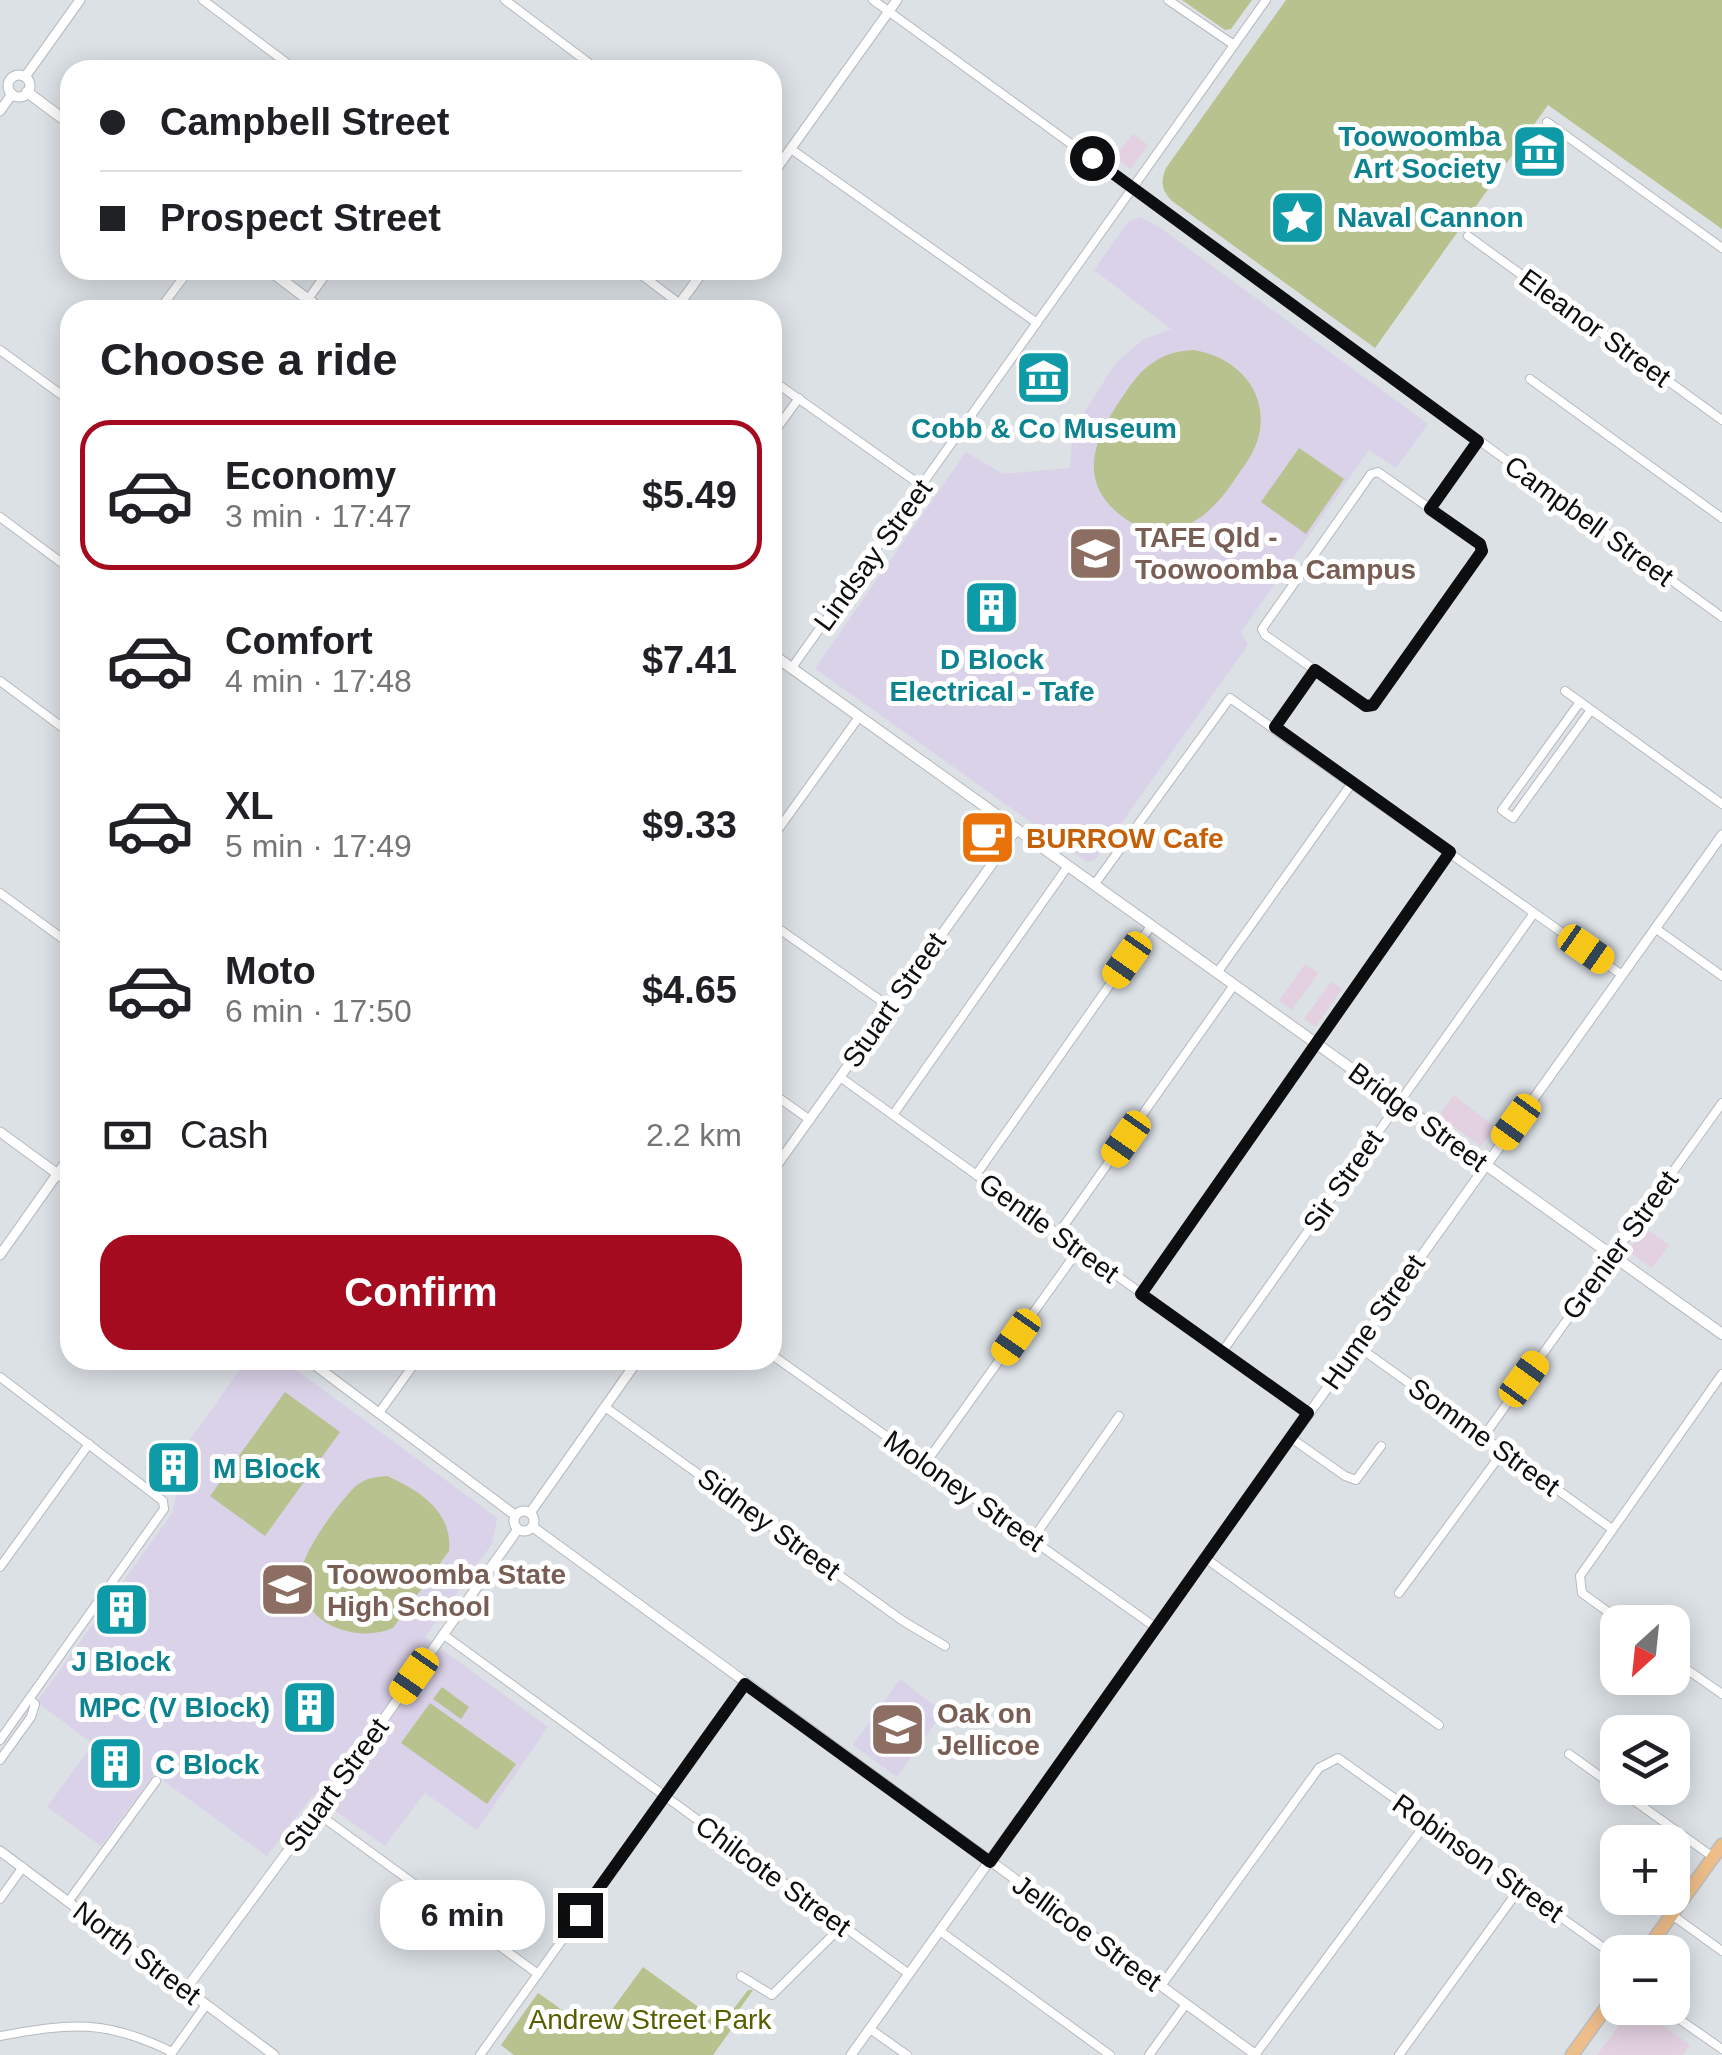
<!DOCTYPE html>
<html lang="en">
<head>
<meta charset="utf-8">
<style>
  body { margin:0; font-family:Helvetica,sans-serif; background:#f6f6f6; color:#202124; height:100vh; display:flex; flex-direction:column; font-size:38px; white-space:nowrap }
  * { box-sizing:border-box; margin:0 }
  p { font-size:32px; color:#757577 }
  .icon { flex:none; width:55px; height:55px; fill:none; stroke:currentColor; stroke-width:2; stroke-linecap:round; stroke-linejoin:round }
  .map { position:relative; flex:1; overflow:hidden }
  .details { position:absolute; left:60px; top:300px; width:722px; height:1070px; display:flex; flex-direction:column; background:#fff; border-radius:30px; box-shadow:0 5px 25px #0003 }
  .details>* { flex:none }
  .top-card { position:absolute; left:60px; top:60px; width:722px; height:220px; border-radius:30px; box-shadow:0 5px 25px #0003; display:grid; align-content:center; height:220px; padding:0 40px; background:#fff }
  .needle { width:65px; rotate:207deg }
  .buttons { position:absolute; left:1600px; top:1605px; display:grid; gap:20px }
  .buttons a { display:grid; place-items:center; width:90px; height:90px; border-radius:20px; background:#fff; box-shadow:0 5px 25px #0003; font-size:50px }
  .end { position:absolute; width:45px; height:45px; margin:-22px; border:12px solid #0c0e10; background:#fff; box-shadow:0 0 0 5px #fff }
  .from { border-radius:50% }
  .bubble { position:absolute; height:70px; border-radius:30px; background:#fff; box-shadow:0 5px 25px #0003; font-size:32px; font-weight:700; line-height:70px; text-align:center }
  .car { position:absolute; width:30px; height:60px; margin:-30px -15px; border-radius:12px; box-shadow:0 0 8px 2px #0007; background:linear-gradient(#f5c518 24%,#345 0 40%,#f5c518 0 76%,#345 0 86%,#f5c518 0) }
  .top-card b { display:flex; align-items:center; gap:35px; height:95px; font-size:38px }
  .top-card b+b { border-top:2px solid #e0e0e0 }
  .top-card i { width:25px; height:25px; background:#202124 }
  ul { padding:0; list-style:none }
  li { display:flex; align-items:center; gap:30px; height:150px; margin:0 20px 15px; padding:0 20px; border:5px solid transparent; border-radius:30px }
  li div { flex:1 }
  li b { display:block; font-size:38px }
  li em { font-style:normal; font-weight:700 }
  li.active { border-color:#a50b1e }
  li>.icon { width:90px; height:90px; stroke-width:1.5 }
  h2 { padding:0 40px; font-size:45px; line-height:120px }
  .pay { display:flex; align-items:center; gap:25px; height:110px; padding:0 40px; font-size:38px }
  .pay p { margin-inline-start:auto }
  .primary-button { display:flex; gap:20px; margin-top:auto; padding:20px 40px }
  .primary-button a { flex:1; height:115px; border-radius:30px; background:#a50b1e; color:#fff; font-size:40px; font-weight:700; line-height:115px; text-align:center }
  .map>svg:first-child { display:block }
</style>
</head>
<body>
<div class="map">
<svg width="1722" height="2055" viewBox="0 0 1722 2055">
  <rect width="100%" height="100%" fill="#dce1e6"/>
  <g fill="#e3d0e0">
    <polygon points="1133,134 1148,145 1131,169 1114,157"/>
    <polygon points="1305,964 1318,973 1292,1010 1279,1001"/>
    <polygon points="1331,982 1342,989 1315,1027 1304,1019"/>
    <polygon points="1454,1095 1495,1127 1481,1146 1439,1116"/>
    <polygon points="1645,1228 1669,1245 1652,1268 1628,1251"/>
    <polygon points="1632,2008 1638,2008 1690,2045 1683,2055 1597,2055"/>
  </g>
  <g fill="#dad2e8">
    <polygon points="1141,217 1159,227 1428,424 1396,468 1369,450 1241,632 1248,645 1095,860 1087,862 817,670 816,667 966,452 1003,474 1070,468 1072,439 1078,422 1115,364 1142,340 1171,329 1094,270 1128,222"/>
    <polygon points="247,1360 283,1360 497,1518 492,1544 425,1637 548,1727 477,1830 425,1793 385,1846 313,1795 267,1856 154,1774 101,1846 47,1807 93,1744 37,1702 173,1512 176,1493 144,1469 163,1444 179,1455"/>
    <polygon points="900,1679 943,1712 897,1777 853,1745"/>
  </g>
  <g fill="#b8c28e">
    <polygon points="1182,0 1252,0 1231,29 1225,30"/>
    <path d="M 1286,0 L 1722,0 L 1722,229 L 1548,105 L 1375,348 L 1172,201 C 1162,191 1160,182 1166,168 Z"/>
    <path d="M 1193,350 C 1235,356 1269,390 1259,435 C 1255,453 1243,467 1233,482 C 1206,522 1165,551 1119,514 C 1076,479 1096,436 1121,399 C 1131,384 1141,369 1157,360 C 1168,353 1180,351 1193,350 Z"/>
    <polygon points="1299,448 1344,479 1306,534 1261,502"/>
    <polygon points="285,1392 340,1432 265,1536 210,1496"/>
    <path d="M 387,1476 C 419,1490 453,1512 449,1551 L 393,1628 C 356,1644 300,1624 300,1577 C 300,1555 340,1500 357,1485 C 366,1478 376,1477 387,1476 Z"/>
    <polygon points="442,1687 469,1707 461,1719 433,1699"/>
    <polygon points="430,1703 516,1764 487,1804 401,1743"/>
    <polygon points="643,1967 722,2024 748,1990 753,1990 727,2027 731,2030 713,2055 514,2055 501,2045 538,1993 595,2033"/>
  </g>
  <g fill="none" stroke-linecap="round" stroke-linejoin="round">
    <defs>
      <g id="minor">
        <polyline points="203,0 296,70"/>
        <polyline points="505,0 598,70"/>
        <polyline points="873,0 1722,617"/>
        <polyline points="1168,0 1234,45"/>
        <polyline points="1547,122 1722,248"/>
        <polyline points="791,149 1037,323"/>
        <polyline points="1468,236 1722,420"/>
        <polyline points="635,270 680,304"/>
        <polyline points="308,299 329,270"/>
        <polyline points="159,310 189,270"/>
        <polyline points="0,350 70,401"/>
        <polyline points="1530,379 1722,518"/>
        <polyline points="772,380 922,486"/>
        <polyline points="772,435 799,398"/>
        <polygon points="1378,472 1479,543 1482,549 1373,705 1368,707 1265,635 1262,629 1371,474"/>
        <polyline points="1429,509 1478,441"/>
        <polyline points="0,517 70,569"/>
        <polyline points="791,669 1266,0"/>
        <polyline points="0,681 70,733"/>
        <polyline points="1565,691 1722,804"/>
        <polyline points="1580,702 1502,810 1513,818 1591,710"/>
        <polyline points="1275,727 1315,670"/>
        <polyline points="772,838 859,717"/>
        <polyline points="1094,885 1230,698 1622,975"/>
        <polyline points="0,893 70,944"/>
        <polyline points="772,924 890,1007"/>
        <polyline points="1655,928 1722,976"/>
        <polyline points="1217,973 1352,783"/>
        <polyline points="840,1077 1308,1413"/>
        <polyline points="772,1093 810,1120"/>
        <polyline points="893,1115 1068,866"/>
        <polyline points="976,1175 1151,926"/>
        <polyline points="1058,1234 1234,985"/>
        <polyline points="1141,1294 1450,852"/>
        <polyline points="1356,1345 1612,1529"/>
        <polyline points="1222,1352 1534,913"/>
        <polyline points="772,1355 1155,1627"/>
        <polyline points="0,1377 163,1501 164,1509 0,1740"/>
        <polyline points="605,1407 903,1621 945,1646"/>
        <polyline points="379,1413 417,1360"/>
        <polyline points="1484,1436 1722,1103"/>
        <polyline points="1291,1438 1345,1476 1356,1480 1381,1446"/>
        <polyline points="925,1464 1079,1249"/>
        <polyline points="1032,1540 1119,1416"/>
        <polyline points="1205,1558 1439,1725"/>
        <polyline points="0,1567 89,1444"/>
        <polyline points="1399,1593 1504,1450"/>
        <polyline points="1622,1622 1582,1593 1580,1576 1722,1374"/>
        <polyline points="444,1635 909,1974"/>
        <polyline points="1672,1659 1722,1694"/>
        <polyline points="1569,1754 1713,1857"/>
        <polyline points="0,1760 31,1717 35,1704 30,1699"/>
        <polyline points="317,1813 538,1974"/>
        <polyline points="0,1899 23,1867"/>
        <polyline points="68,1902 156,1781"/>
        <polyline points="1672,1915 1722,1951"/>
        <polyline points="940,1931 1110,2055"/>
        <polyline points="741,1976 772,1995 842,1926"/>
        <polyline points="1161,1986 1319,1768 1338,1758 1618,1958"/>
        <polyline points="1663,2008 1722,2049"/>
        <polyline points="870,2029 907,2055"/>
        <path d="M 0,2036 C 72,2023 105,2019 172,2052"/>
        <polyline points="171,2054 206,2005"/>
        <polyline points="480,2055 745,1684"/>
        <polyline points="1149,2055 1186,2004"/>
        <polyline points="1255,2055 1427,1822"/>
        <polyline points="1399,2055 1520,1888"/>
      </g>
      <g id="tertiary">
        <circle cx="19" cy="86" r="11"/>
        <polyline points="25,77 80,0"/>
        <polyline points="0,111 12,94"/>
        <polyline points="772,175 897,0"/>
        <polyline points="675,310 704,270"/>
        <polyline points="0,1132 70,1183"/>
        <polyline points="772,1172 1017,829"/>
        <polyline points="0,1255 70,1156"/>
        <polyline points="308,1360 515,1515"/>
        <circle cx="524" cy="1521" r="10"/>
        <polyline points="530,1513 638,1360"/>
        <polyline points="533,1527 1256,2055"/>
        <polyline points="0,1851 274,2055"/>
        <polyline points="186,1989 347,1771 518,1529"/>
        <polyline points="851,2055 1722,835"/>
      </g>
      <g id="secondary">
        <polyline points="27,92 70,124"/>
        <polyline points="269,270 322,310"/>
        <polyline points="772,654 1722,1334"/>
      </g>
      <g id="trunk">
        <polyline points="1645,1952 1722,1845"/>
        <polyline points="1572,2055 1618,1991"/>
      </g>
    </defs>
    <use href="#minor" stroke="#b5b9bf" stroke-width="10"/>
    <use href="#tertiary" stroke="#b5b9bf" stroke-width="11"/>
    <use href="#secondary" stroke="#b5b9bf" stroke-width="12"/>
    <use href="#trunk" stroke="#bbbcbc" stroke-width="15"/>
    <use href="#minor" stroke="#fff" stroke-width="8"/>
    <use href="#tertiary" stroke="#fff" stroke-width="9"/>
    <use href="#secondary" stroke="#fff" stroke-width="10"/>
    <use href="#trunk" stroke="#eebe8a" stroke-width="12"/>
  </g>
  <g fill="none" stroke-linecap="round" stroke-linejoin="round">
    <polyline stroke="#0c0e10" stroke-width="12" points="580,1915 745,1684 990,1862 1308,1413 1141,1294 1450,852 1275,727 1315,670 1366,706 1373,705 1482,551 1480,544 1430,509 1478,441 1092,158"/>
  </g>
  <defs>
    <symbol id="museum-square" viewBox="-11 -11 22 22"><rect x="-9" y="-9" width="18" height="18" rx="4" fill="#0f9aa8" stroke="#fff"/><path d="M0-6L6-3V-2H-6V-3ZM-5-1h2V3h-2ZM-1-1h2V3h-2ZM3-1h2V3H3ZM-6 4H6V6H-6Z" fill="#fff"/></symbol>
    <symbol id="sight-square" viewBox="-11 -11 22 22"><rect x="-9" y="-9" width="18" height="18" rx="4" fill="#0f9aa8" stroke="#fff"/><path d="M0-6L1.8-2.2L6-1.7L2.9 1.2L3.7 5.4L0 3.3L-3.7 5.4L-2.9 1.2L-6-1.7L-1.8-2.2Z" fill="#fff"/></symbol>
    <symbol id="university-square" viewBox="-11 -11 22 22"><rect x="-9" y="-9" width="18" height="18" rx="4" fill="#8d6e63" stroke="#fff"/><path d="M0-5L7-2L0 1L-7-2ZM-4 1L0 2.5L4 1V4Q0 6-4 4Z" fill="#fff"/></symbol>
    <symbol id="building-square" viewBox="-11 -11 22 22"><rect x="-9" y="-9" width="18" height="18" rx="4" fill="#0f9aa8" stroke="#fff"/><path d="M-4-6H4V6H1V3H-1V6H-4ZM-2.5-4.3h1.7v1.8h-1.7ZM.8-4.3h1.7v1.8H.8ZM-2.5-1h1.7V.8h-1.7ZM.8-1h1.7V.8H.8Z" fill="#fff"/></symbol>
    <symbol id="cafe-square" viewBox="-11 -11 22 22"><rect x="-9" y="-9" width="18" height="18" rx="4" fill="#e8710a" stroke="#fff"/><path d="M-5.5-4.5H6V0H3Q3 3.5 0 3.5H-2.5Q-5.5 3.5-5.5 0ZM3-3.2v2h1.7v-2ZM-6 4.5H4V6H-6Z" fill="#fff"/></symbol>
    <symbol id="school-square" viewBox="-11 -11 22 22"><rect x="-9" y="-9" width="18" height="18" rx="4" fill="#8d6e63" stroke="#fff"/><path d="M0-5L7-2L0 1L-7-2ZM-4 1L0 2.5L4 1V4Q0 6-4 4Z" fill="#fff"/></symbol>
  </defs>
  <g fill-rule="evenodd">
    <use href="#museum-square" x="1508" y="120" width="63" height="63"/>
    <use href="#sight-square" x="1266" y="186" width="63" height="63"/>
    <use href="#museum-square" x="1012" y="346" width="63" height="63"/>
    <use href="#university-square" x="1064" y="522" width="63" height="63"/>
    <use href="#building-square" x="960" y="576" width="63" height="63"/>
    <use href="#cafe-square" x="956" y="806" width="63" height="63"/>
    <use href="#building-square" x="142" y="1436" width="63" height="63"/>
    <use href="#school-square" x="256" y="1558" width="63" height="63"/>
    <use href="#building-square" x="90" y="1578" width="63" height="63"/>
    <use href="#building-square" x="278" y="1676" width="63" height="63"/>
    <use href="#school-square" x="866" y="1698" width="63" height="63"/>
    <use href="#building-square" x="84" y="1732" width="63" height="63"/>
  </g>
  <g text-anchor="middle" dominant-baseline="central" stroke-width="10" stroke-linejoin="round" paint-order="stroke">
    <g font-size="28" font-weight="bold" fill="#0d838f" stroke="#fff" text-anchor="start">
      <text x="1501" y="136" text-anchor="end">Toowoomba<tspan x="1501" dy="32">Art Society</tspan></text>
      <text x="1337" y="217">Naval Cannon</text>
      <text x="1044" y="428" text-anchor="middle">Cobb &amp; Co Museum</text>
      <text x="992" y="659" text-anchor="middle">D Block<tspan x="992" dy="32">Electrical - Tafe</tspan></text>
      <text x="213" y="1468">M Block</text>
      <text x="121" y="1661" text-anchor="middle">J Block</text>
      <text x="270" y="1707" text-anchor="end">MPC (V Block)</text>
      <text x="155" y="1764">C Block</text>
    </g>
    <g font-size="28" fill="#0c0e10" stroke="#fff">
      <text transform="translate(1595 328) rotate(36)">Eleanor Street</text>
      <text transform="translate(1589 521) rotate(36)">Campbell Street</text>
      <text transform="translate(873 555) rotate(-54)">Lindsay Street</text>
      <text transform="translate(894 1000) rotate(-55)">Stuart Street</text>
      <text transform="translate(1418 1117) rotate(36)">Bridge Street</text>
      <text transform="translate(1343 1181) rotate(-55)">Sir Street</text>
      <text transform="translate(1049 1228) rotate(36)">Gentle Street</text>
      <text transform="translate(1620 1245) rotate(-54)">Grenier Street</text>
      <text transform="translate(1373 1322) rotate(-55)">Hume Street</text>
      <text transform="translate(1484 1437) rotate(36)">Somme Street</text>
      <text transform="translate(964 1491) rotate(35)">Moloney Street</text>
      <text transform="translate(769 1524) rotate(36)">Sidney Street</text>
      <text transform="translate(336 1785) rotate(-54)">Stuart Street</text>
      <text transform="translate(1478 1858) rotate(35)">Robinson Street</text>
      <text transform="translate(773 1876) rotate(36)">Chilcote Street</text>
      <text transform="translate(1087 1933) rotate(36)">Jellicoe Street</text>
      <text transform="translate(137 1953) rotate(37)">North Street</text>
    </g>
    <g font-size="28" font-weight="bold" fill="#785e54" stroke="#fff" text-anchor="start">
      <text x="1135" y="537">TAFE Qld -<tspan x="1135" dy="32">Toowoomba Campus</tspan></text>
      <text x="327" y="1574">Toowoomba State<tspan x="327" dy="32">High School</tspan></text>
      <text x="937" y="1713">Oak on<tspan x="937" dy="32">Jellicoe</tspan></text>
    </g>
    <g font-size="28" font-weight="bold" fill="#c56008" stroke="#fff" text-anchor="start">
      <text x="1026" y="838">BURROW Cafe</text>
    </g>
    <g font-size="28" fill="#555f00" stroke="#fff">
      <text x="650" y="2019">Andrew Street Park</text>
    </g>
  </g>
</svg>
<div class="buttons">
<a><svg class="needle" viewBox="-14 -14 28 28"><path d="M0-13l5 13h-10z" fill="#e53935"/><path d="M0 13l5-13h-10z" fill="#757577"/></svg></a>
<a><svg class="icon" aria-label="layers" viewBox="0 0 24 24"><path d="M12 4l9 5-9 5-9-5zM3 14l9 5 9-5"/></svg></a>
<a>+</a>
<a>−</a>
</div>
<i class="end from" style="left:1092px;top:158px"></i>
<i class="end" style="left:580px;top:1915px"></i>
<div class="bubble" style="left:380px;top:1880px;width:165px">6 min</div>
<i class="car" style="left:1586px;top:949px;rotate:125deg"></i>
<i class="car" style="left:1127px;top:960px;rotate:215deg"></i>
<i class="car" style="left:1516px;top:1122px;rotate:216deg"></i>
<i class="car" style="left:1126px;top:1139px;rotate:215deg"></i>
<i class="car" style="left:1016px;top:1337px;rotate:215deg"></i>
<i class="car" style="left:1524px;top:1379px;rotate:36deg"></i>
<i class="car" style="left:414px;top:1676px;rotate:215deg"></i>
<div class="top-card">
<b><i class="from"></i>Campbell Street</b>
<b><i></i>Prospect Street</b>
</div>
<section class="details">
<h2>Choose a ride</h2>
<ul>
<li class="active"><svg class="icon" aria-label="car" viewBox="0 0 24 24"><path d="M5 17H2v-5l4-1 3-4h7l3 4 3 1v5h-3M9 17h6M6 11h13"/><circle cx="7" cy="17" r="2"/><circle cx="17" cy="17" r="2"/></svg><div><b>Economy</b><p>3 min · 17:47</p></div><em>$5.49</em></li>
<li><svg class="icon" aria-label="car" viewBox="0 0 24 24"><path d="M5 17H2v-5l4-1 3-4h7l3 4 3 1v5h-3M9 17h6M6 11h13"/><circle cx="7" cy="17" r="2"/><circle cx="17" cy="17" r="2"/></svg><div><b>Comfort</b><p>4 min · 17:48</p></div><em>$7.41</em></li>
<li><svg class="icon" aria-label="car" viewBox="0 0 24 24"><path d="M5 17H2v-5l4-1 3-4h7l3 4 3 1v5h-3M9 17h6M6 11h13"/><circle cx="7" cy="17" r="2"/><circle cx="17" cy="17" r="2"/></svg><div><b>XL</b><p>5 min · 17:49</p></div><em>$9.33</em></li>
<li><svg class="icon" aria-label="car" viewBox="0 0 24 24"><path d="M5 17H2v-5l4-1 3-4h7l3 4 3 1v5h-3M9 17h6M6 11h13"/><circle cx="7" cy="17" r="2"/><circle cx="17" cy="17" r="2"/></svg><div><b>Moto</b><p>6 min · 17:50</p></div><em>$4.65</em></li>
</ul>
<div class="pay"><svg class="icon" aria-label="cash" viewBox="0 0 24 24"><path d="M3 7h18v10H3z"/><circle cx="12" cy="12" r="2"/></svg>Cash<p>2.2 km</p></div>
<div class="primary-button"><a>Confirm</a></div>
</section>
</div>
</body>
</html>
